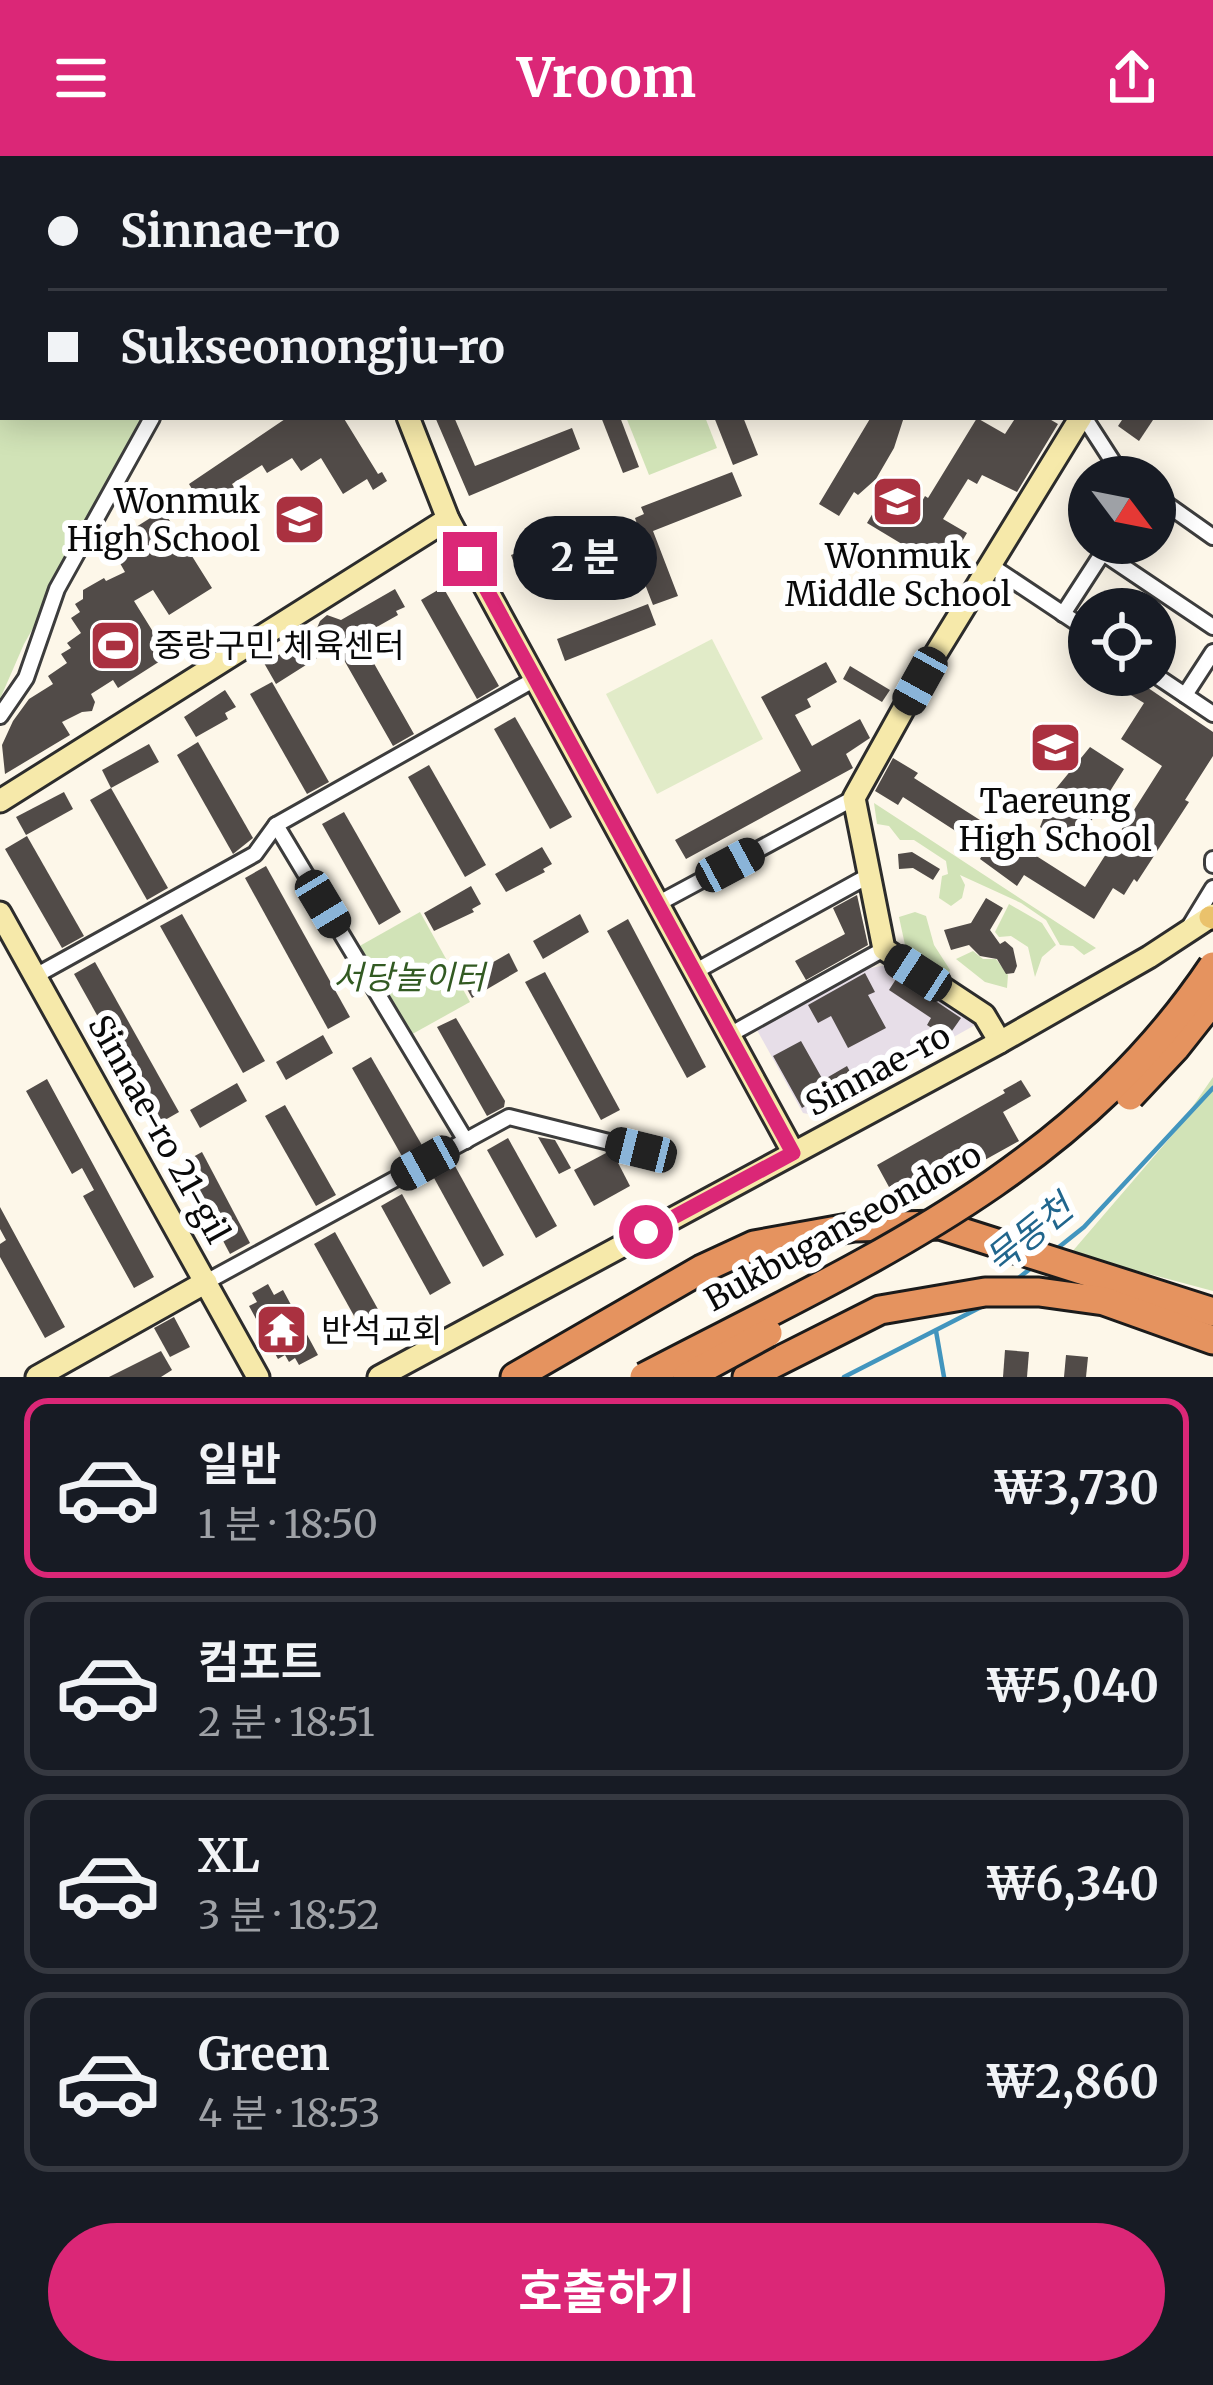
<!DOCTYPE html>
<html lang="ko">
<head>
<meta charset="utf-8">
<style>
  body { margin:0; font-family:Merriweather,"Noto Sans KR",serif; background:#20242c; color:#f1f3f6; height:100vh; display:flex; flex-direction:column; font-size:45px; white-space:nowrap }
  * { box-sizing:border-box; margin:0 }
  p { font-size:39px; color:#9ea1a6 }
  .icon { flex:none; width:66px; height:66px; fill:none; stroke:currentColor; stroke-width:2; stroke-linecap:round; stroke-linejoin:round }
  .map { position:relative; height:1221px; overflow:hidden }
  .side { display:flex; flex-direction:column; background:#171b24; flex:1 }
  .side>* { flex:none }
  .top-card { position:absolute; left:0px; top:0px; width:1215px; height:264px; box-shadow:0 6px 30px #0003; display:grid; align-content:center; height:264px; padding:0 48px; background:#171b24 }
  .needle { width:78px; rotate:122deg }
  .controls { position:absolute; left:1068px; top:300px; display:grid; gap:24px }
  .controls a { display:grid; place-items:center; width:108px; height:108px; border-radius:50%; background:#171b24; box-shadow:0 6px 30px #0003; font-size:60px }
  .end { position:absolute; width:54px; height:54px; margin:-27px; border:15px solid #db2777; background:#fff; box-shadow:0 0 0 6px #fff }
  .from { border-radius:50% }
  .bubble { position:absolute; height:84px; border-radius:42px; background:#171b24; box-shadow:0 6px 30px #0003; font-size:39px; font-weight:700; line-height:84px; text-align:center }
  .car { position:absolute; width:36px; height:72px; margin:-36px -18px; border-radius:15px; box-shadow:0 0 9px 3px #0007; background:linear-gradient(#222 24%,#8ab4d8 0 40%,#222 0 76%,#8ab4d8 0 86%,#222 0) }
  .top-card b { display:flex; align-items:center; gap:42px; height:114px; font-size:45px }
  .top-card b+b { border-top:3px solid #363941 }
  .top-card i { width:30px; height:30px; background:#f1f3f6 }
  ul { padding:21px 0 0; list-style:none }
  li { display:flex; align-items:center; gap:36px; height:180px; margin:0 24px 18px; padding:0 24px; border:6px solid #363941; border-radius:24px }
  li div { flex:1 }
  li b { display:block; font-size:45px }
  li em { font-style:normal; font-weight:700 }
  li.selected { border-color:#db2777 }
  li>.icon { width:108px; height:108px; stroke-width:1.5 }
  .primary-button { display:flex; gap:24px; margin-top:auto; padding:24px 48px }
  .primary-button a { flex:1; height:138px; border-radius:72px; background:#db2777; color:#fff; font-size:48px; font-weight:700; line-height:138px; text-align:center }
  header { display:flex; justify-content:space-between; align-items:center; height:156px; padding:0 48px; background:#db2777; color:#fff; font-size:54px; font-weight:700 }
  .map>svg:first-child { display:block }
</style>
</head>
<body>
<header><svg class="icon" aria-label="menu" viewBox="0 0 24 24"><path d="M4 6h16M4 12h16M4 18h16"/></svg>Vroom<svg class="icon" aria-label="share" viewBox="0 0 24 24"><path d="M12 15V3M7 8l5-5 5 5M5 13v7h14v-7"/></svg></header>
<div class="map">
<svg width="1213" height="1221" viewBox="0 0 1213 1221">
  <rect width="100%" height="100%" fill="#fdf7e9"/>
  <polygon fill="#e7dee8" points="891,808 975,863 977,868 813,959 803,957 757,874 866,813"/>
  <g fill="#d1e3b7">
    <polygon points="0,148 3,261 153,261 24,488 0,543"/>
    <polygon points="626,261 705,261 717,292 649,319"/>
    <polygon points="874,647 1096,792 1084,799 1073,790 1060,789 1046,764 1021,747 960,719 965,729 962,742 951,750 939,742 942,720 948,718 946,705 914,684 900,684 889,670 877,668"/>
    <polygon points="1009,748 1042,767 1056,789 1042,801 1035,821 1028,791 1011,780 999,781 995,776"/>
    <polygon points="420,756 470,846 398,886 349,796"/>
    <polygon points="915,756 926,760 934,789 950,814 948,818 905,789 899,761"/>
    <polygon points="973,795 983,803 996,803 1008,819 1007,832 985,826 956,803"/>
    <polygon points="1213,921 1213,1135 1071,1097 1175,976"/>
  </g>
  <polygon fill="#b6d298" points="0,0 322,0 323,3 3,3 3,139"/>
  <polygon fill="#e1ebc8" points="712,483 763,583 657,638 606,538"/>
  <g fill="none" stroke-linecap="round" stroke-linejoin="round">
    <g stroke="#4295be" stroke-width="4.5">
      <polyline points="1054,1095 1084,1071 1213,932"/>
      <polyline points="1016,1124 1035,1109"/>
      <polyline points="936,1175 944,1221"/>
      <polyline points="844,1221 983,1150"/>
    </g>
  </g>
  <g fill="#514b48">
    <polygon points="288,261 343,261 378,318 382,316 387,325 373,334 367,323 343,338 321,302 301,315 292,302 267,317 262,309 232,328 237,336 205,355 189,328"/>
    <polygon points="435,261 454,261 475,310 572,272 580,293 469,340"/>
    <polygon points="601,261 620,261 639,311 623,317"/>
    <polygon points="714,261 743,261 758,299 733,309"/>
    <polygon points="871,261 904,261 894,292 876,323 858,339 854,336 839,360 819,348"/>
    <polygon points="1016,261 1046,261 1058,268 1017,336 982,319 977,328 968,323 943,363 967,377 945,414 867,367 889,330 920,349 925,340 928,342 977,262 1005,278"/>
    <polygon points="1124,261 1155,261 1139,285 1118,270"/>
    <polygon points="732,316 742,340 653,375 678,440 653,449 626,379 639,374 635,362 644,358 641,351"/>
    <polygon points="163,354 212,432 169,459 153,434 134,445 168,500 118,532 113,524 91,538 95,546 92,555 82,556 62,566 70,579 5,618 2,589 13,565 29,543 53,528 48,520 67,507 61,498 71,492 67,487 81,477 71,462 80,456 75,448 83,443 83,434 104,422 106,425 125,416 109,388"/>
    <polygon points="598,366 611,385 519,421 511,399"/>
    <polygon points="443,431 499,530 477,543 421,444"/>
    <polygon points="395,433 405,451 396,455 398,459 359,481 414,578 393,590 336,490 276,528 264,507 314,479 320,465 327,459 341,464"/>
    <polygon points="648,448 656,469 565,505 557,483"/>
    <polygon points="826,506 837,526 807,543 811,551 795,559 812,590 860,563 870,582 846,598 853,612 686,703 675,684 801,615 761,541"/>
    <polygon points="850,510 890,534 882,546 843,523"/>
    <polygon points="1115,519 1129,519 1213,576 1213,600 1185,644 1189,646 1137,726 1134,723 1124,739 1113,732 1094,763 1024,719 1017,730 980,703 985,694 903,641 898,649 875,635 893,602 918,617 914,622 1085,731 1162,610 1121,583 1144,547 1111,527"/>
    <polygon points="272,526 329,626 307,638 250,538"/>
    <polygon points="225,534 236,551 225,557 228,563 196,581 184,561"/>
    <polygon points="515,561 572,661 550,673 494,573"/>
    <polygon points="198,586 253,682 233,698 177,599"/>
    <polygon points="149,588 159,606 111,632 102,614"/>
    <polygon points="1090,591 1124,613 1083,678 1075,673 1065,687 1040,671 1054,635"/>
    <polygon points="429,609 486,709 465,721 408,621"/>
    <polygon points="111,632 168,732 147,744 90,644"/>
    <polygon points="64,636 73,653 26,679 16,661"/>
    <polygon points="344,656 401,756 379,769 322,668"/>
    <polygon points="27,680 84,780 62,792 5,693"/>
    <polygon points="542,691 552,708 543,713 545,716 506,736 495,718"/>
    <polygon points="912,696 940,713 933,724 913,712 899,713 898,698"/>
    <polygon points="266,710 350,861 328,873 245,722"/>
    <polygon points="471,730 481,748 472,753 474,756 434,775 424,757"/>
    <polygon points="857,739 868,789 806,824 795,805 845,778 833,752"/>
    <polygon points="986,742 1003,752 990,774 1000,788 1005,785 1013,792 1017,810 1014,817 1006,818 997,803 980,800 969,789 951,794 944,774 971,767"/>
    <polygon points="182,758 265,905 243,917 160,770"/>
    <polygon points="580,758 589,776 543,803 533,785"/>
    <polygon points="628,763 706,911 687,922 607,775"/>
    <polygon points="509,797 518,815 472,842 462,824"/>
    <polygon points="95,806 179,956 158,968 74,818"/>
    <polygon points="545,816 620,954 601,964 525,826"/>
    <polygon points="865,817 875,836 868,839 886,872 848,892 831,860 818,867 808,849"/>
    <polygon points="898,820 961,862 947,882 927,869 931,862 889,834"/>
    <polygon points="456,862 505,945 504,951 487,960 437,871"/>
    <polygon points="323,879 333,897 286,924 276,906"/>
    <polygon points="801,885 823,924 847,910 859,933 813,958 808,948 802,952 773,900"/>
    <polygon points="371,901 423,991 403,1002 352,912"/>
    <polygon points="47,923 154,1121 134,1132 83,1040 94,1034 82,1012 72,1018 26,935"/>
    <polygon points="1021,924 1031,940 1003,956 1019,985 920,1040 918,1036 907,1042 898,1026 889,1031 877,1009 1005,937 1003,934"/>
    <polygon points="237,927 247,945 200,972 190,954"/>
    <polygon points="285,949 336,1039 316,1050 265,960"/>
    <polygon points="538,981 555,984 571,1012 559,1018"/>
    <polygon points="508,982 557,1070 536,1082 487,994"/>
    <polygon points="202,996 250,1087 230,1098 182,1007"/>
    <polygon points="606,997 614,999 630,1030 594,1050 574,1014"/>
    <polygon points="455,1010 504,1099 483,1111 434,1022"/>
    <polygon points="402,1038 451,1127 430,1139 381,1050"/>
    <polygon points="0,1051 65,1171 45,1182 0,1101 0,1088 6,1084 0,1073"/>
    <polygon points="335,1076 384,1164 363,1176 314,1088"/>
    <polygon points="268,1128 274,1139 283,1134 318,1199 299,1209 295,1202 289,1206 285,1199 278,1203 249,1150 257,1146 252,1137"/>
    <polygon points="174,1161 190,1191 170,1201 154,1172"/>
    <polygon points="1005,1194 1029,1196 1027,1221 1003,1221"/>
    <polygon points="161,1195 172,1214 161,1221 109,1221"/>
    <polygon points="1066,1199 1088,1201 1086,1221 1064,1221"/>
  </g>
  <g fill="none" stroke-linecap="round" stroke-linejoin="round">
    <defs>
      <g id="street">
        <polyline points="501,0 514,3"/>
        <polyline points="601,0 601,3"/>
        <polyline points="973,3 977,0"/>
        <polyline points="1079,3 1080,0"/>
        <polyline points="1212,25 1213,24"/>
        <polyline points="1084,261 1115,309 1130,321"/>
        <polyline points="1155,340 1213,381"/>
        <polyline points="1103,397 1213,471"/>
        <polyline points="990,409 1089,475"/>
        <polyline points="1063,458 1109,387"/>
        <polyline points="1155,519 1213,558"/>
        <polyline points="1185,539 1213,496"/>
        <polyline points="0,560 26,522 57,433 152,262"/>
        <polyline points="276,669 466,985"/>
        <polyline points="1213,703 1213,709"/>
        <polyline points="659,747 854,642"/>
        <polyline points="1191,768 1213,732"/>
        <polyline points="696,815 870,719"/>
        <polyline points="37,819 255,698 276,669 537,522"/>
        <polyline points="731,878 884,793"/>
        <polyline points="206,1126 509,961 641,994"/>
      </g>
      <g id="secondary">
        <polyline points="341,0 342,3"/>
        <polyline points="1212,75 1213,74"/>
        <polyline points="408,261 448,363 793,996"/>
        <polyline points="0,645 448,363"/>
        <polyline points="0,757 258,1221"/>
        <polyline points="1000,886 984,859 884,793 854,642 919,525 1081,261"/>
        <polyline points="37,1221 206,1126"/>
        <polyline points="379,1221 1000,886 1149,801 1213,759"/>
      </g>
      <polyline id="primary" points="1210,761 1213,762"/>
      <g id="highway">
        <polyline points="515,1221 702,1113 754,1089 854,1071 940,1069 1213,1156"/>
        <polyline points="747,1221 880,1154 985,1136 1039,1136 1104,1145 1213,1184"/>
      </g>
    </defs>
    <use href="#street" stroke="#3d3d3d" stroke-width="20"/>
    <use href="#secondary" stroke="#2c2c2c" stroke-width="27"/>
    <use href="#primary" stroke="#1b1b1b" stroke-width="27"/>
    <use href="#highway" stroke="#1b1b1b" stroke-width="33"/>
    <use href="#street" stroke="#fff" stroke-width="14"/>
    <use href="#secondary" stroke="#f6e9aa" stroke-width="21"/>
    <use href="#primary" stroke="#eac26c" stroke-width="21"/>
    <use href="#highway" stroke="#e5935f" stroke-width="27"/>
    <defs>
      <g id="highway-bridge">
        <polyline points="1130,940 1175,892 1213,844"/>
        <path d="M 644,1221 C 860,1108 1072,1020 1213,810"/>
        <polyline points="687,1221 768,1177"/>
      </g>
    </defs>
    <use href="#highway-bridge" stroke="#1b1b1b" stroke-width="33" stroke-linecap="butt"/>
    <use href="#highway-bridge" stroke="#e5935f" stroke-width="27"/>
  </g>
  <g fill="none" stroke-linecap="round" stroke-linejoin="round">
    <polyline stroke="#db2777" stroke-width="15" points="470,403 793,997 646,1076"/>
  </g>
  <defs>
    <symbol id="school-square" viewBox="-11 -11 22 22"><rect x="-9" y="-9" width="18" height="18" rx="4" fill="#aa3140" stroke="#fff"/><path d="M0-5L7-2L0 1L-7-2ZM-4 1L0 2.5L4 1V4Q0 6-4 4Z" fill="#fff"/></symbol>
    <symbol id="stadium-square" viewBox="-11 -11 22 22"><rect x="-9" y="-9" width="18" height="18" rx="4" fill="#aa3140" stroke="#fff"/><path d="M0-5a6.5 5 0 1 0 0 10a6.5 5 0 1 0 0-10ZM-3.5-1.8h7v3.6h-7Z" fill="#fff"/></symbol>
    <symbol id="temple-square" viewBox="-11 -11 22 22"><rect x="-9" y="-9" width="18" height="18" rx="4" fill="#aa3140" stroke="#fff"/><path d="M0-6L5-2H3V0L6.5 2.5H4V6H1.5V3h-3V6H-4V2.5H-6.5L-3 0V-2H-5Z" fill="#fff"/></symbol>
  </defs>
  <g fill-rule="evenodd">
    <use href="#school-square" x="868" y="316" width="59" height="59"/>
    <use href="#school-square" x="270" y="334" width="59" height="59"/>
    <use href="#stadium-square" x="86" y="460" width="59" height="59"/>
    <use href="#school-square" x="1026" y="562" width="59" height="59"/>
    <use href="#temple-square" x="252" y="1144" width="59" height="59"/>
  </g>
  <g text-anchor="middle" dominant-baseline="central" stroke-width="12" stroke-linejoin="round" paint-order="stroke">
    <g font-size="33" fill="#0a0a0a" stroke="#fff">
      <text x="260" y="345" text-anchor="end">Wonmuk<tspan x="260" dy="38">High School</tspan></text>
      <text x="898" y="400">Wonmuk<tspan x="898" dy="38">Middle School</tspan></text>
      <text x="154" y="489" text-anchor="start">중랑구민 체육센터</text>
      <text x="1055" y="645">Taereung<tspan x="1055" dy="38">High School</tspan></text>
      <text x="321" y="1174" text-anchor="start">반석교회</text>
    </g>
    <g font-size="33" font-style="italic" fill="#325a22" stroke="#fff">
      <text x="409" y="821">서당놀이터</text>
    </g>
    <g font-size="33" fill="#0a0a0a" stroke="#fff">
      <text transform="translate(878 914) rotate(-28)">Sinnae-ro</text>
      <text transform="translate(159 973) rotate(61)">Sinnae-ro 21-gil</text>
      <text transform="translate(843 1071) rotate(-29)">Bukbuganseondoro</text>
    </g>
    <g font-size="36" font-style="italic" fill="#21668d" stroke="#fff">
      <text transform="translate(1029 1078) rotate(-39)">묵동천</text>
    </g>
  </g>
</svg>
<div class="controls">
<a><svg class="needle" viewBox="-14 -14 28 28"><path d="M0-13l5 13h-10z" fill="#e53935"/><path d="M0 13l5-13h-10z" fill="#9ea1a6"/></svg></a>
<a><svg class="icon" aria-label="locate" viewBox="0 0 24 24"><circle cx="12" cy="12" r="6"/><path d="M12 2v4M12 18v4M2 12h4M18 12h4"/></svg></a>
</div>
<i class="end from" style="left:646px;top:1076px"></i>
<i class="end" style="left:470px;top:403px"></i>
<div class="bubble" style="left:513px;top:360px;width:144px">2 분</div>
<i class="car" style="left:920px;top:525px;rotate:209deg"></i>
<i class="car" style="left:730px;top:709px;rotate:62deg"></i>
<i class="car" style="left:323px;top:748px;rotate:149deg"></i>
<i class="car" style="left:918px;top:817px;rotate:303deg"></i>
<i class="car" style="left:641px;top:994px;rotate:284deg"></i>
<i class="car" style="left:425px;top:1007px;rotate:241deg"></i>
<div class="top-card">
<b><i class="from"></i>Sinnae-ro</b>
<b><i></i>Sukseonongju-ro</b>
</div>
</div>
<section class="side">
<ul>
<li class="selected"><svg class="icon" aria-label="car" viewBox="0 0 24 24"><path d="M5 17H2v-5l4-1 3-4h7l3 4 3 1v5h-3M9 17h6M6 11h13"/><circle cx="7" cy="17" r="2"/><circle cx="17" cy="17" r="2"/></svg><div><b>일반</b><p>1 분 · 18:50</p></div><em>₩3,730</em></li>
<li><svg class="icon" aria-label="car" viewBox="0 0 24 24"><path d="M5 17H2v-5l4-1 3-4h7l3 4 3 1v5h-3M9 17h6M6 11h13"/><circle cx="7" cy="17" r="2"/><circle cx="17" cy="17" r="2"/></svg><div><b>컴포트</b><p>2 분 · 18:51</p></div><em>₩5,040</em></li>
<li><svg class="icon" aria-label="car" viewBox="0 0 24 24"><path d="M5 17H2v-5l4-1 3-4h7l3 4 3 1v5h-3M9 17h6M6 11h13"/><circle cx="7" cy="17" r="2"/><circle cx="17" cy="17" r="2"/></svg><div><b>XL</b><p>3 분 · 18:52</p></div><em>₩6,340</em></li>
<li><svg class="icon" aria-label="car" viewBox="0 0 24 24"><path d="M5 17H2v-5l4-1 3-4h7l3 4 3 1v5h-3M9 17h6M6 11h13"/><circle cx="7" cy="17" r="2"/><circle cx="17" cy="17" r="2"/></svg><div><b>Green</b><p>4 분 · 18:53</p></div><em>₩2,860</em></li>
</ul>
<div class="primary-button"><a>호출하기</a></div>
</section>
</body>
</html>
